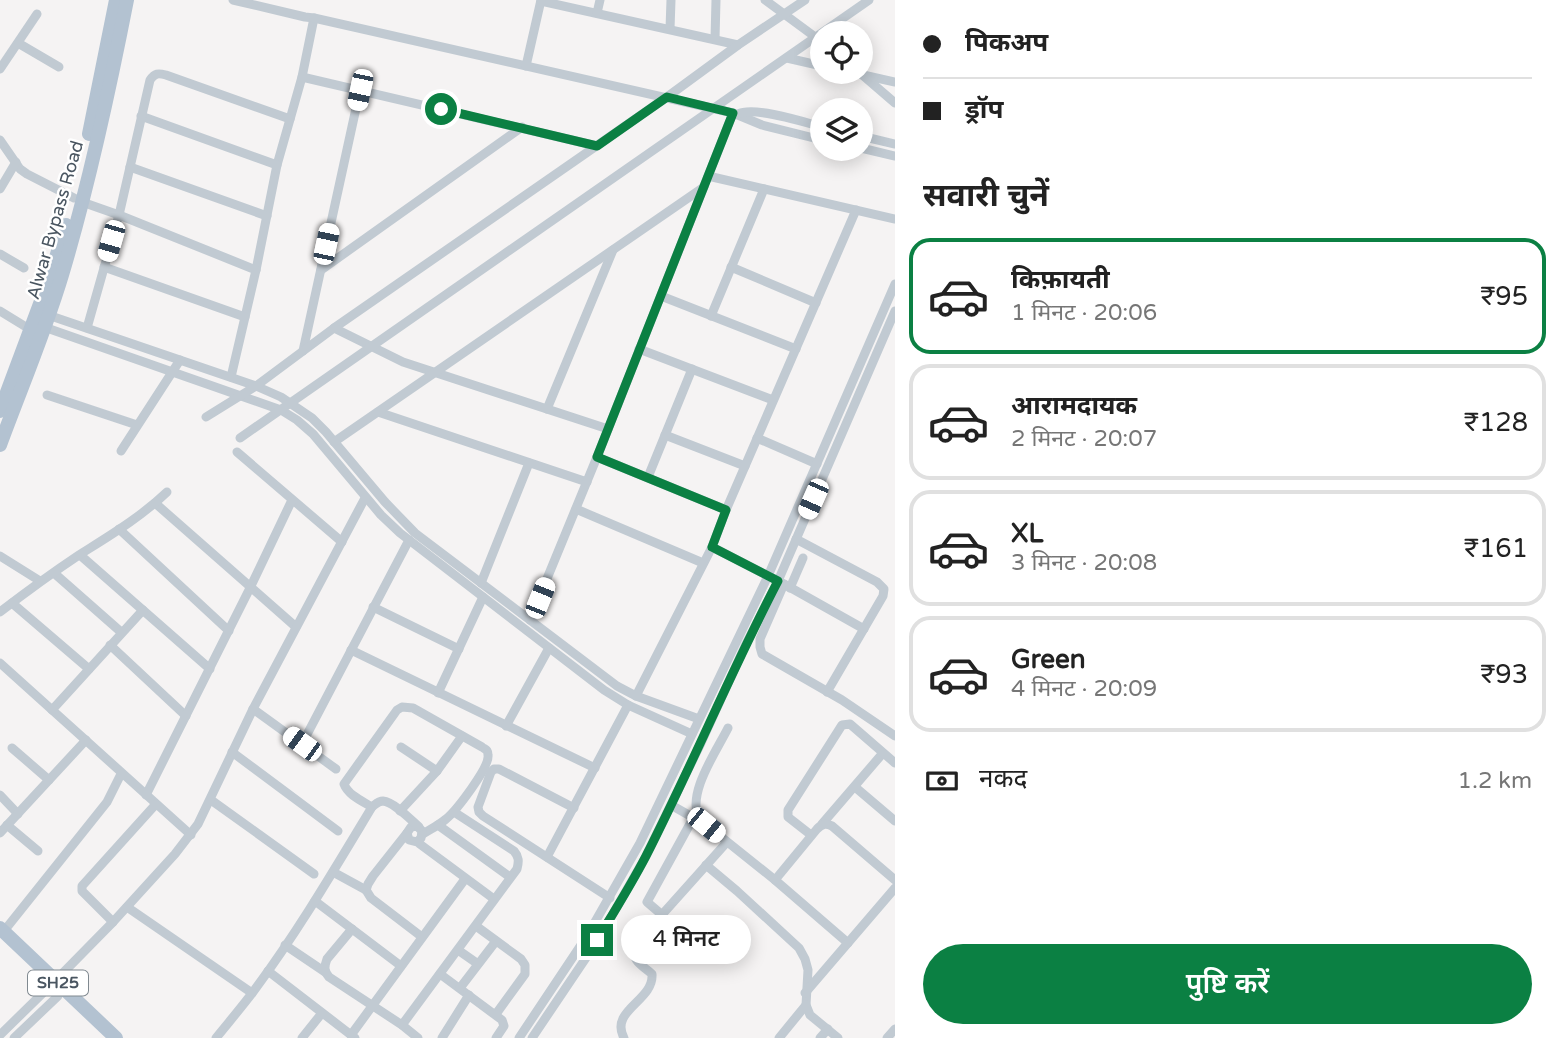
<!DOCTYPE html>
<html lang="hi">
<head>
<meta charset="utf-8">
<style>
  body { margin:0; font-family:"Varela Round","Noto Sans Devanagari",sans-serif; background:#f2f2f2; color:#222; height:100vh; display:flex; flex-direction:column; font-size:26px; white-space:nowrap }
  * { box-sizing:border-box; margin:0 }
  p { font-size:23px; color:#767676 }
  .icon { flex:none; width:38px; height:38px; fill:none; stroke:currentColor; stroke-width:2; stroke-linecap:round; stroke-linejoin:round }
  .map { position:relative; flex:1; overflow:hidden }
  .drawer { display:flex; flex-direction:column; background:#fff; width:665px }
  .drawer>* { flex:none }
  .banner { display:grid; align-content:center; height:154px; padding:0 28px; background:#fff }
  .fabs { position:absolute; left:810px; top:21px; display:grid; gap:14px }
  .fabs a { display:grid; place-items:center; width:63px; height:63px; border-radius:50%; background:#fff; box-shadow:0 4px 18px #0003; font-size:35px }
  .end { position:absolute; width:32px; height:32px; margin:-16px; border:9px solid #0b8043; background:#fff; box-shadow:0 0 0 4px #fff }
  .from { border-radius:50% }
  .bubble { position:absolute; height:49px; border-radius:24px; background:#fff; box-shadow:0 4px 18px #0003; font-size:23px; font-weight:600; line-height:49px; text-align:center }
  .car { position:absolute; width:21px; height:42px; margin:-21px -10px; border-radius:9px; box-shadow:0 0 5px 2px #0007; background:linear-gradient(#fff 24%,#345 0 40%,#fff 0 76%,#345 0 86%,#fff 0) }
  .banner b { display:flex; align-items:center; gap:24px; height:66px; font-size:26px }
  .banner b+b { border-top:2px solid #e0e0e0 }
  .banner i { width:18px; height:18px; background:#222 }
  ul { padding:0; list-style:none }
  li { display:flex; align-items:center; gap:21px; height:116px; margin:0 14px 10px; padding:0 14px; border:4px solid #e0e0e0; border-radius:21px }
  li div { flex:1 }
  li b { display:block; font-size:26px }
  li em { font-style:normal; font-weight:600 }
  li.active { border-color:#0b8043 }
  li>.icon { width:63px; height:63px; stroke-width:1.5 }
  h2 { padding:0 28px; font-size:32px; line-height:84px }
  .pay { display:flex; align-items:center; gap:18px; height:77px; padding:0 28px; font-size:26px }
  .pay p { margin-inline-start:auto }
  .cta { display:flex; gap:14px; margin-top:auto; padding:14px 28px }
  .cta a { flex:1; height:80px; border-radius:42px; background:#0b8043; color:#fff; font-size:28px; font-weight:600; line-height:80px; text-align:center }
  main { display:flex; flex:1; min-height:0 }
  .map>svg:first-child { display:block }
</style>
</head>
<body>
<main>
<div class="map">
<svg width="895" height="1038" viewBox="0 0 895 1038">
  <rect width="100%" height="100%" fill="#f5f3f3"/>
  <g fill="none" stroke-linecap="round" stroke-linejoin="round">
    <g stroke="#c1cad2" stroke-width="9">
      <polyline points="233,0 305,17 314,18 302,77 277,165 256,270"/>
      <polyline points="765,0 822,42"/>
      <polyline points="541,1 738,45"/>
      <polyline points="597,13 600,0"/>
      <polyline points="314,18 733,113 762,125 822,140"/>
      <polyline points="670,29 671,0"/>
      <polyline points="715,39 716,0"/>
      <polyline points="18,43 59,67"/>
      <polyline points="787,58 822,66"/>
      <polyline points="526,66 541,0"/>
      <polyline points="0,69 37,14"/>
      <polyline points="850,72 895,82"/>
      <polyline points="859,72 895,103"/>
      <polyline points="302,77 597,146"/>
      <path d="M 738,114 C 754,106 804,122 822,127"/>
      <polyline points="141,116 277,165"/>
      <polyline points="861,136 895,144"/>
      <polyline points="0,140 20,169 27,174 74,198"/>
      <polyline points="861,148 895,156"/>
      <polyline points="130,167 267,216"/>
      <polyline points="708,176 895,219"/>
      <polyline points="0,189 16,162"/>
      <polyline points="82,202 119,215 256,270 231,377"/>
      <polyline points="0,254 24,268"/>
      <polyline points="104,267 245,317"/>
      <polyline points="731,267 816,303"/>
      <polyline points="321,270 522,127"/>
      <polyline points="661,296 796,349"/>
      <polyline points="0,311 31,330"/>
      <polyline points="48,315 256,386 281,397 312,418 326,432 385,502 415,533 617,686 636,696 699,719"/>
      <polyline points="711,316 764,189"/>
      <polyline points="44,327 281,410 297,420 313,434 381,515 400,533 604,690 628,705 692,734"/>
      <path d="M 87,328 L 119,215 L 150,80 C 155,73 158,73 166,75 L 290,119"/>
      <polyline points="334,328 667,97 738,45 805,0"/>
      <polyline points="639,349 773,400"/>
      <polyline points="303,351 360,90"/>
      <polyline points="47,395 137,425"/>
      <polyline points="547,409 613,250"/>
      <polyline points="378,412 587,482"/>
      <polyline points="206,417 256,386 334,328 403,362 608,429"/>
      <polyline points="665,435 745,466"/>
      <polyline points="240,438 869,0"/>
      <polyline points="757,438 817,464"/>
      <polyline points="334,442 704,187"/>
      <polyline points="121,451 180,360"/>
      <polyline points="237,452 342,542"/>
      <polyline points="597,457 726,510"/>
      <polyline points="648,477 692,369"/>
      <polyline points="155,503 296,627"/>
      <polyline points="576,509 703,563"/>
      <polyline points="119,529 229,631"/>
      <polyline points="796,539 877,582 884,589 883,596 827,692"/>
      <polyline points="712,547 784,584 864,629"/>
      <polyline points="80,555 210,669"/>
      <polyline points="0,556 40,581"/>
      <polyline points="54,573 121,632"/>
      <polyline points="481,583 529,463"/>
      <polyline points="784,584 760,639 760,647 762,654 842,700 895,736"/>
      <polyline points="790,588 803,558"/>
      <polyline points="12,603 89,669"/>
      <polyline points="373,607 459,649"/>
      <path d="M 0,612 C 26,592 52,573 79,555 C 109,536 141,517 167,492"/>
      <polyline points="530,620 597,457 733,113"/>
      <polyline points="110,645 186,716"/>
      <polyline points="351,650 595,768"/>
      <polyline points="0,663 191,835"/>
      <polyline points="438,693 483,597"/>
      <polyline points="636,696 712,547 726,510 856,210"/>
      <polyline points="253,709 336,769"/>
      <polyline points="52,710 143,610"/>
      <polyline points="506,726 549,648"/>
      <path d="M 728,728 C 716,752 685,796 700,820 L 775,880 L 848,943"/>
      <polyline points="302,744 409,540"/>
      <polyline points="401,747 437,771"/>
      <polyline points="12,748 49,780"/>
      <polyline points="232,752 338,831"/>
      <polyline points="855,787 895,821"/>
      <polyline points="0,795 18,814"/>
      <polyline points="146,795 250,588 292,500"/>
      <polyline points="211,800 314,874"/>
      <polyline points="671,805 694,818"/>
      <path d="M 372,807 C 362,801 348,795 344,784 L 397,710 L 402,707 L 413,708 L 482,747 C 486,750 488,750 488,755 C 490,767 456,811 446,819 C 439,825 431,829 423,834"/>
      <polyline points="574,808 499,769 494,769 491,772 478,807 479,812 483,816 610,898"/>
      <polyline points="400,811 437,771 462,736"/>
      <polyline points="822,824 883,753"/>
      <polyline points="7,825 38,851"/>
      <polyline points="438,825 510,877"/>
      <polyline points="0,833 86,740"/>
      <polyline points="407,833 373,876 368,884 366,890 371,898 422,937"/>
      <polyline points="811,835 788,817 788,810 842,725 850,724 895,763"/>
      <polyline points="417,842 421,838 422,831 417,826 411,827 407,833 409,840 417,842 494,899"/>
      <polyline points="547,857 628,705"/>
      <polyline points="706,865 737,891 799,948 805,959 808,970 806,1005 810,1015 838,1038"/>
      <polyline points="333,872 366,890"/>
      <path d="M 775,880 L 817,829 C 822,824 825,823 832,826 L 895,880"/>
      <polyline points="315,901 401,966"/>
      <polyline points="127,907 252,993"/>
      <polyline points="661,914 647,902 696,813"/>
      <polyline points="113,922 82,891 82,886 156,804"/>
      <polyline points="476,926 521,959 525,965 525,974 496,1014"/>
      <path d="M 352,929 L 327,959 C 324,967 324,971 329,977 L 402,1025 L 418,1038"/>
      <polyline points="4,931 107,802 121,774"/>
      <polyline points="285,945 325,972"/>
      <polyline points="458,950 478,964"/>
      <polyline points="268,971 355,1038"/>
      <polyline points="440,974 502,1020 504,1026 496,1038"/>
      <polyline points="56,980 113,922 175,854 198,824 253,709 365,498"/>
      <polyline points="460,988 496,941"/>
      <polyline points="805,993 895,888"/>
      <path d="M 402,1025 L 517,869 C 519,861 519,857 514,851 L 454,812"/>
      <polyline points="0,1035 49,987"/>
      <polyline points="351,1035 465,879"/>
      <polyline points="14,1038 58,996"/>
      <path d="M 216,1038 C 228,1023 241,1008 253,992 C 297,933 334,870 372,807 C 376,804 378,801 383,801 C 394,802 411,820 419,827"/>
      <polyline points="302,1038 322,1013"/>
      <polyline points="442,1038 469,995"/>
      <polyline points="519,1038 587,936 640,843 768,576 895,284"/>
      <polyline points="532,1038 598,940 645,858 701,743 745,646 778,581 895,311"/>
      <path d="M 624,1038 C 609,1010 654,1001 652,974 C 642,965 632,962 634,946 L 727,842"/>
      <polyline points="779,1038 806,1005"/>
      <polyline points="820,1038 828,1029"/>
      <polyline points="887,1038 895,1029"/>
    </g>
    <g stroke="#b3c2d1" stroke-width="14">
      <polyline points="89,134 116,0"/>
      <polyline points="0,411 50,277 66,225"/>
      <path d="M 0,445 C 21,388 45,332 62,275 C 89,185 109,92 127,0"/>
      <polyline points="0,928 116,1038"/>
    </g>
  </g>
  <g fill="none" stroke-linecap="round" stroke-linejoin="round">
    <path stroke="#0b8043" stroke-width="9" d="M 441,109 L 597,146 L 667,97 L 733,113 L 597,457 L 726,510 L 712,547 L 778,581 C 731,671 692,766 646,856 C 631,885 614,912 597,940"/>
  </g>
  <g text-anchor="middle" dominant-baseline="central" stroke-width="5" stroke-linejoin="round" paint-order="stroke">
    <rect fill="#fff" stroke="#808990" stroke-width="2" x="28" y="970.5" width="60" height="25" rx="5"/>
    <g font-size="16" font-weight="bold" fill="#4a5661">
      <text x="58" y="983">SH25</text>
    </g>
    <g font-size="18" fill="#4a5661" stroke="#fff">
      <text transform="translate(55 220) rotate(-74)">Alwar Bypass Road</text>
    </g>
  </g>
</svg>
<div class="fabs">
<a><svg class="icon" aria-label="locate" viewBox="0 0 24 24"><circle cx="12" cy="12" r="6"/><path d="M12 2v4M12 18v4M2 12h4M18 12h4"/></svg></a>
<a><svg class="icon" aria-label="layers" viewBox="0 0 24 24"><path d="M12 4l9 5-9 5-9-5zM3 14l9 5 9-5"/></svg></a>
</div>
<i class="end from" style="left:441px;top:109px"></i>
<i class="end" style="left:597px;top:940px"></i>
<div class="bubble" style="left:621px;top:915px;width:130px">4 मिनट</div>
<i class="car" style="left:360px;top:90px;rotate:192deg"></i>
<i class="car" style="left:111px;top:241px;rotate:196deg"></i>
<i class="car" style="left:326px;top:244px;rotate:12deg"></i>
<i class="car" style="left:813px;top:499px;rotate:204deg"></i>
<i class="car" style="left:540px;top:598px;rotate:22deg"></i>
<i class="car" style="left:302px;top:744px;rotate:306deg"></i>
<i class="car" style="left:706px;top:825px;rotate:129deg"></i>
</div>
<section class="drawer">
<div class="banner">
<b><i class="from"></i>पिकअप</b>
<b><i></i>ड्रॉप</b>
</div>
<h2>सवारी चुनें</h2>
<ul>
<li class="active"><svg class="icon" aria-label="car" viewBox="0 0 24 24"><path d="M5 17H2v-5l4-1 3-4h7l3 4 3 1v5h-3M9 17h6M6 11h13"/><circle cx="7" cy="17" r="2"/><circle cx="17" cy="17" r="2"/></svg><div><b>किफ़ायती</b><p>1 मिनट · 20:06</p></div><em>₹95</em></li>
<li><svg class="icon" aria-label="car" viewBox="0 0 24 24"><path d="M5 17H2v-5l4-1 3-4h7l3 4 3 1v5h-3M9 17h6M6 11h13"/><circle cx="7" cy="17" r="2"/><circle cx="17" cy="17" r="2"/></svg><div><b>आरामदायक</b><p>2 मिनट · 20:07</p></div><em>₹128</em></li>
<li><svg class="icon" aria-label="car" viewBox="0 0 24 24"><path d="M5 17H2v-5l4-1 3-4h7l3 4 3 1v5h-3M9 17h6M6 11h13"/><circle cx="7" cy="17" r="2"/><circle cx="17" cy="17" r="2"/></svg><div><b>XL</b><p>3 मिनट · 20:08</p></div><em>₹161</em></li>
<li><svg class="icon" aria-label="car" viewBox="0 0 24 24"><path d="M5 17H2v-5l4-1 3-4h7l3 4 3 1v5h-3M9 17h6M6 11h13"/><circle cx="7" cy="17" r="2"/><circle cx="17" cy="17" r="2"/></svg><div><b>Green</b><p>4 मिनट · 20:09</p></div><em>₹93</em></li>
</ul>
<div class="pay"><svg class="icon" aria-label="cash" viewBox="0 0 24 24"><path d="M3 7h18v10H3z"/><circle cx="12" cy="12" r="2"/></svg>नकद<p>1.2 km</p></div>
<div class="cta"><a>पुष्टि करें</a></div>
</section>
</main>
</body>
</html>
